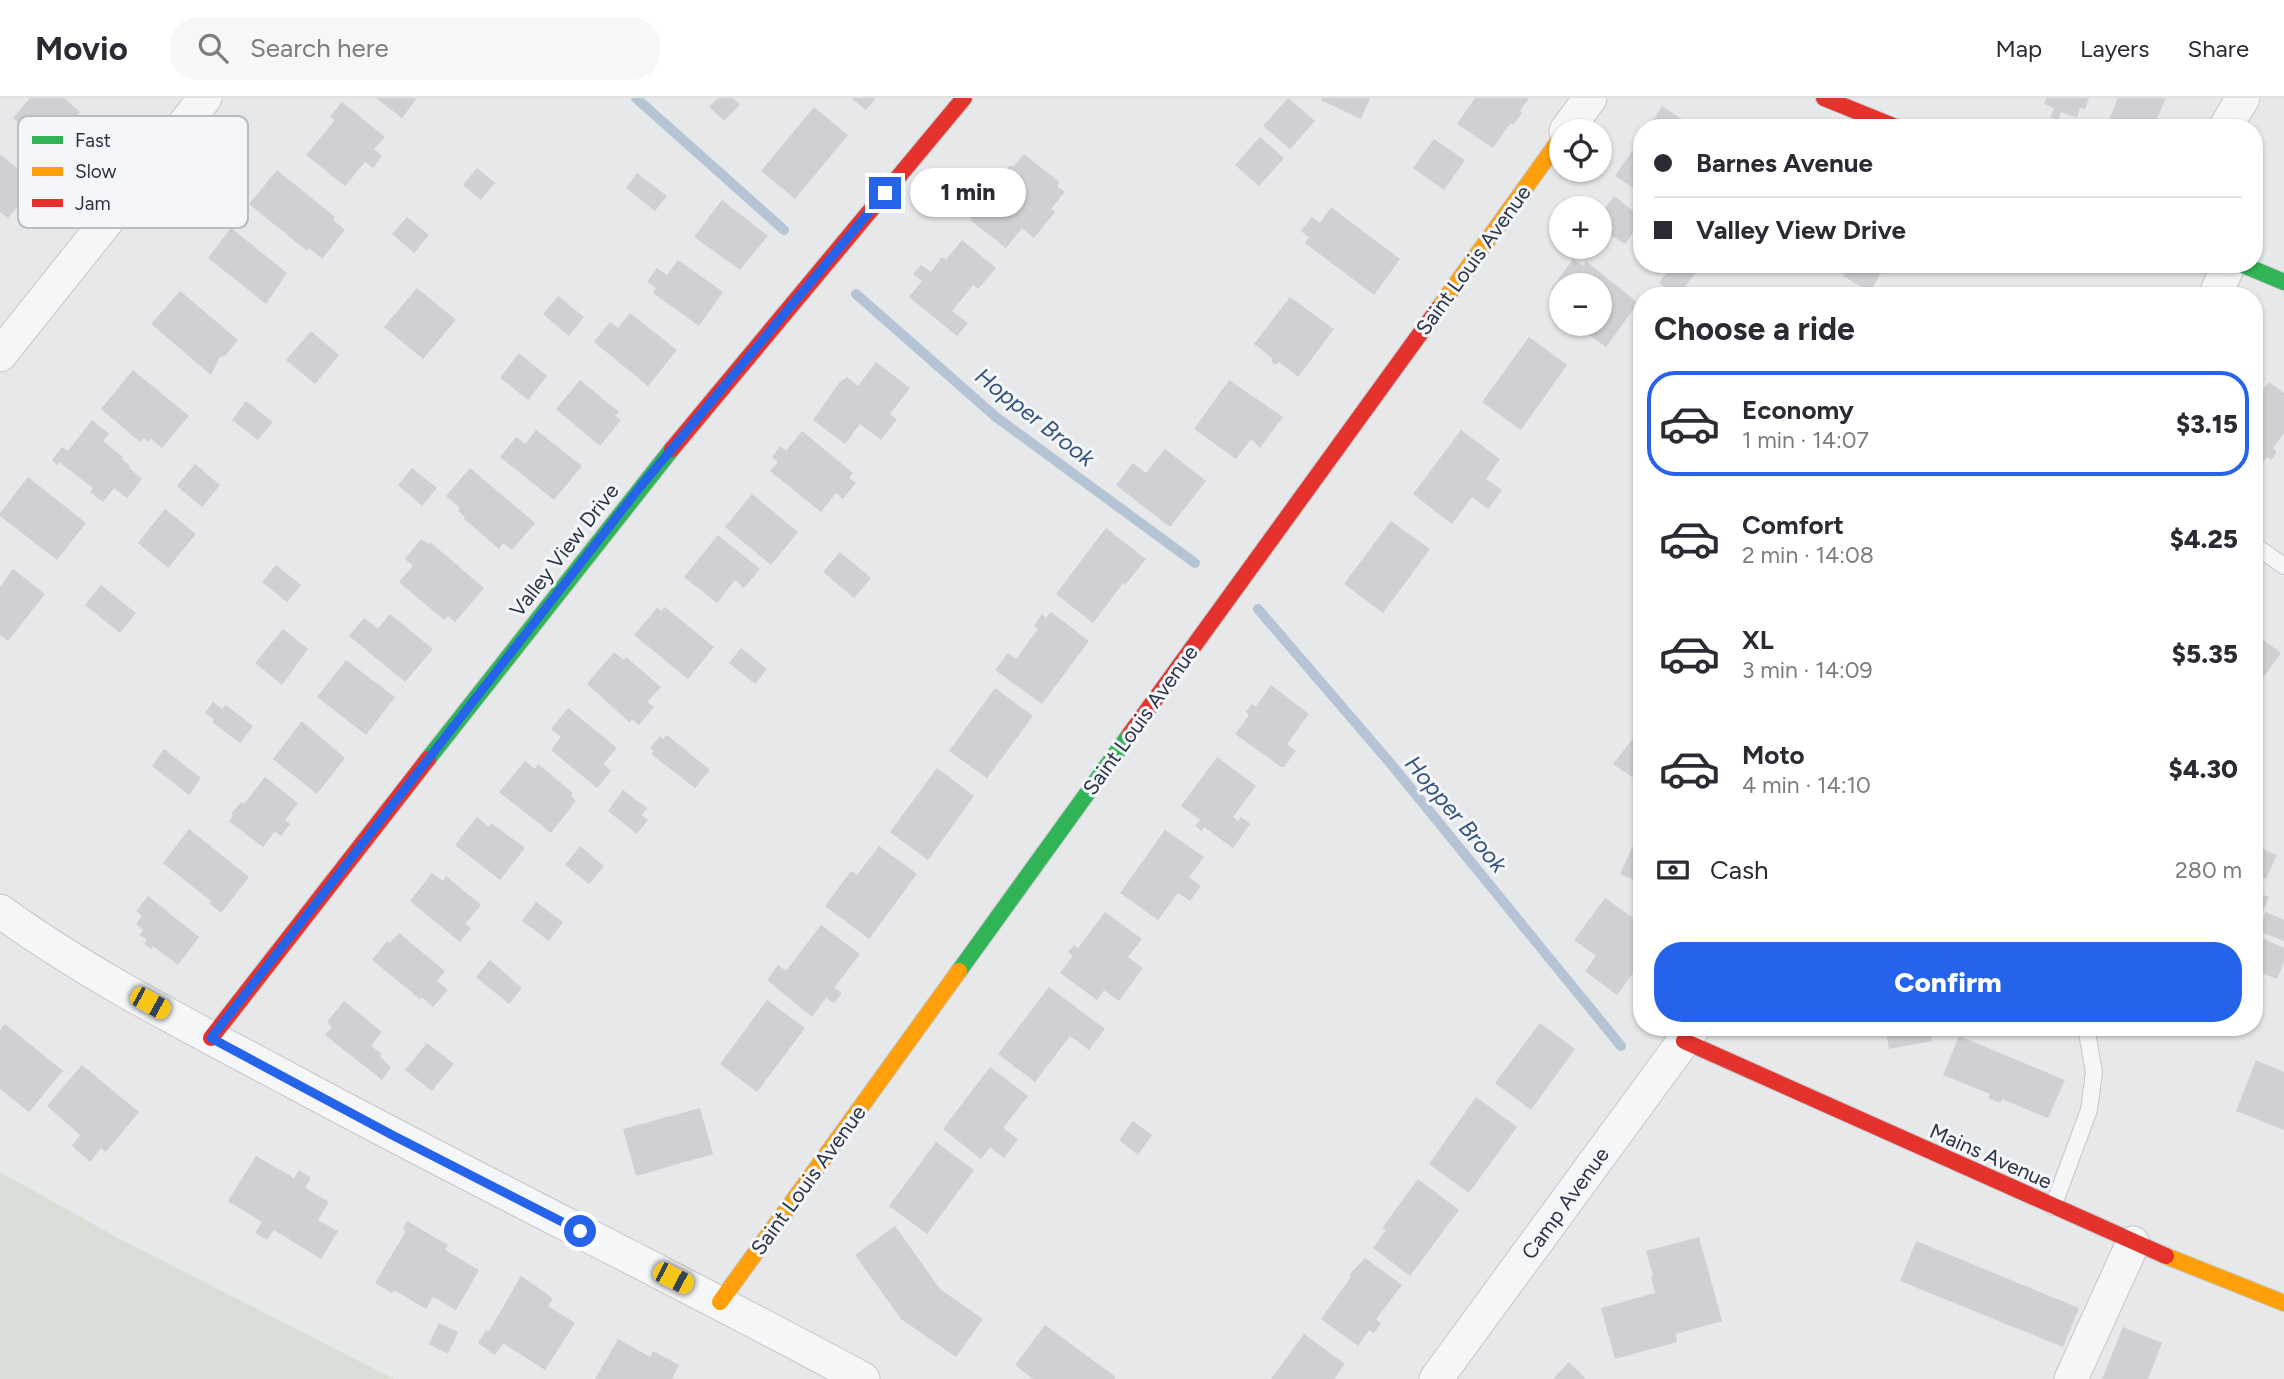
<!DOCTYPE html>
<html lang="en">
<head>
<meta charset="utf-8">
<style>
  body { margin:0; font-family:Figtree,sans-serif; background:#f7f7f7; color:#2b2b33; height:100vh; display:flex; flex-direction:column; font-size:26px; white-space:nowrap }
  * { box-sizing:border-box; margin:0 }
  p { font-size:23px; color:#7c7c81 }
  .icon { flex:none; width:38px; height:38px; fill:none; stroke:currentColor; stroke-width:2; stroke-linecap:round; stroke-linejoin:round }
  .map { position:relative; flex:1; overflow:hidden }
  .side { position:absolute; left:1633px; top:189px; width:630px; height:749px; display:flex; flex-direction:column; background:#fff; border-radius:28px; box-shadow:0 2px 5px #0004 }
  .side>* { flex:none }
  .banner { position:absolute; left:1633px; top:21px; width:630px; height:154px; border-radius:28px; box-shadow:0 2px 5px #0004; display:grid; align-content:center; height:154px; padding:0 21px; background:#fff }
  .tools { position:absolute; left:1549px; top:21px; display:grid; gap:14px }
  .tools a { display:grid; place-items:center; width:63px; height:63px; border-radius:50%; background:#fff; box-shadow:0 2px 5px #0004; font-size:35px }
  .end { position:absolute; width:32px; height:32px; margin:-16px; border:9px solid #2563eb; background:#fff; box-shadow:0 0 0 4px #fff }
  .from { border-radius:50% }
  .bubble { position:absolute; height:49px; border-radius:24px; background:#fff; box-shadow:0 2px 5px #0004; font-size:23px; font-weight:800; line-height:49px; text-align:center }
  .car { position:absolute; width:21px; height:42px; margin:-21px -10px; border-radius:9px; box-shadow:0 0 5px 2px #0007; background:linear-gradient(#f5c518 24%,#345 0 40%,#f5c518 0 76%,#345 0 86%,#f5c518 0) }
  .banner b { display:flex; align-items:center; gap:24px; height:66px; font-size:26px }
  .banner b+b { border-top:2px solid #e1e1e2 }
  .banner i { width:18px; height:18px; background:#2b2b33 }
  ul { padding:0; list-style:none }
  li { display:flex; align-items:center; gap:21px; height:105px; margin:0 14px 10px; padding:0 7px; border:4px solid transparent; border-radius:28px }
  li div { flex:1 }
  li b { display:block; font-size:26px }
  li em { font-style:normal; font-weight:800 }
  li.on { border-color:#2563eb }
  li>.icon { width:63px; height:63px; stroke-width:1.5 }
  h2 { padding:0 21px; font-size:32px; line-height:84px }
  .pay { display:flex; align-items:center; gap:18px; height:77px; padding:0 21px; font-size:26px }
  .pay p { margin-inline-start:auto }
  .cta { display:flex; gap:14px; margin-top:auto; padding:14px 21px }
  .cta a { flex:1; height:80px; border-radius:28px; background:#2563eb; color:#fff; font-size:28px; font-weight:800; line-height:80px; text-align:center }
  header { display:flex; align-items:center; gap:42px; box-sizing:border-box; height:98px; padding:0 35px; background:#fff; border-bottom:2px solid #e1e1e2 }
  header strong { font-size:33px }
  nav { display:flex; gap:38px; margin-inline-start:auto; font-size:24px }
  .search { width:490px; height:63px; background:#f7f7f7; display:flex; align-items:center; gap:18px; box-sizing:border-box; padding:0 24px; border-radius:28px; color:#7c7c81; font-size:26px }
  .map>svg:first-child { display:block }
</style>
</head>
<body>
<header>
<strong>Movio</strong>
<div class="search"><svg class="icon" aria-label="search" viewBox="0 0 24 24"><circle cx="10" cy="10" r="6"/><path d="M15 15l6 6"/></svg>Search here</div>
<nav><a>Map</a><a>Layers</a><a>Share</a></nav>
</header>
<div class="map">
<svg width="2284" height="1281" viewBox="0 0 2284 1281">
  <rect width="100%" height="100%" fill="#e6e8ea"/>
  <polygon fill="#d6ded6" points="0,1074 118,1140 394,1281 0,1281"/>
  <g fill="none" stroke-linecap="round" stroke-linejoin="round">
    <g stroke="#b4c4d5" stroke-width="10">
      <polyline points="636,0 784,132"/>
      <polyline points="856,196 996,319 1195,465"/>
      <polyline points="1258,511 1391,666 1621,948"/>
    </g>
  </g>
  <g fill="#ced0d3">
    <polygon points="30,0 64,0 80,14 73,22 78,26 64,43 59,39 50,50 13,20"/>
    <polygon points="376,0 417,0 402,20"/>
    <polygon points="718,0 733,0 740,7 724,23 709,9"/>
    <polygon points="851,0 876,0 866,12"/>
    <polygon points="1288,0 1315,23 1290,51 1263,28"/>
    <polygon points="1322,0 1370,0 1361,21 1321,2"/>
    <polygon points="1475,0 1529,0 1520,13 1522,15 1514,26 1510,26 1493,50 1457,26"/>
    <polygon points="2046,0 2089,0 2085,11 2080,10 2077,20 2061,14 2058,22 2050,19 2054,10 2044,6"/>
    <polygon points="2118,0 2166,0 2153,30 2114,30 2107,27"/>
    <polygon points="342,4 385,39 374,51 382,58 373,70 365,64 345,88 306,57 335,22 330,19"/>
    <polygon points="1662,8 1682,21 1677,30 1648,30"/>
    <polygon points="814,9 848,37 795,101 761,73"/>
    <polygon points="1260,39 1284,60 1259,88 1235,67"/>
    <polygon points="1642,39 1642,96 1615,78"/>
    <polygon points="1434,41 1465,62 1444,92 1413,70"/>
    <polygon points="0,56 36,86 8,120 0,114"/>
    <polygon points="1024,56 1059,84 1057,88 1065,94 1051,111 1055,114 1034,140 1022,130 1006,150 970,122 995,91 989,86 1001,71 1005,74 1010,67 1013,69"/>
    <polygon points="477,70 495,85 481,102 463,87"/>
    <polygon points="277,72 335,119 333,122 345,132 322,161 309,150 307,153 249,106"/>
    <polygon points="637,75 667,98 655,113 626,90"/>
    <polygon points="1614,98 1640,118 1639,121 1642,122 1625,146 1600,130 1600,117"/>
    <polygon points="722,102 768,138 740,172 694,139"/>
    <polygon points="1331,109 1400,161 1374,197 1305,145 1309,139 1301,133 1312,119 1320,125"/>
    <polygon points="407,119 429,137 414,155 392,136"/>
    <polygon points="231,130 287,175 266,206 208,160"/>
    <polygon points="962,142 996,170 978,191 973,187 952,213 968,225 957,238 909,199 922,183 913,176 921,167 931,174 942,159 946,162"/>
    <polygon points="1573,161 1583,168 1586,163 1638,205 1606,249 1575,227 1600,226 1600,187 1561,187 1561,205 1558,203 1561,198 1551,191"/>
    <polygon points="678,162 723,194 699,228 653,195 656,190 647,184 657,170 667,177"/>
    <polygon points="1673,166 1694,166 1699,170 1678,198 1659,185"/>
    <polygon points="1843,166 1886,166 1870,194 1843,178 1848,169"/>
    <polygon points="417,190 456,222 423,261 384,229"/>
    <polygon points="180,193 238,242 225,258 220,259 211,277 151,226"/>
    <polygon points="558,198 584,219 569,238 543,216"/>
    <polygon points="1290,199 1334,231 1298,279 1279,264 1275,267 1271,263 1273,261 1254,246"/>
    <polygon points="630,215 677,252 648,288 594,244 610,224 618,230"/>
    <polygon points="311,233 339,257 315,286 286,262"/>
    <polygon points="1529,239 1567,267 1521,332 1482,304"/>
    <polygon points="519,255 547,278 528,302 500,280"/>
    <polygon points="876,264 910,290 890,316 897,321 881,342 860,326 845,346 813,322 839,285 847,279 858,288"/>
    <polygon points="133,272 189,318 162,350 151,341 148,344 144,340 140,344 101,311"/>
    <polygon points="580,282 619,314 615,318 621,322 600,348 556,311"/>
    <polygon points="1229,282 1283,319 1260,350 1251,341 1236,361 1194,331"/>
    <polygon points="2269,284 2284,295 2284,335 2273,350 2277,354 2271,362 2267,359 2254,377 2254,304"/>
    <polygon points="246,303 273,324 258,342 232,322"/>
    <polygon points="92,322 109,336 103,343 123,359 122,361 131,369 129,370 142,381 127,400 114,390 103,404 90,394 93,390 59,364 57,367 52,362 62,349 68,353"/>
    <polygon points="536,332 582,368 554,402 500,359 516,339 525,346"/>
    <polygon points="1461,332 1500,361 1486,381 1502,392 1488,411 1472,399 1452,426 1413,396"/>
    <polygon points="802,333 853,375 849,380 856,385 843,401 836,395 821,414 770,373 778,364 772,359 780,348 786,353"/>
    <polygon points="1165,351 1206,383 1170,429 1116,387 1133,365 1146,375"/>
    <polygon points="195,366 220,387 202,409 177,388"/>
    <polygon points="412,370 437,390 422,408 398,387"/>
    <polygon points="470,370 535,425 512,452 503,445 499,451 464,421 465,419 458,413 460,410 446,398"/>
    <polygon points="28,379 86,425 57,462 0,418 0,415"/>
    <polygon points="752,396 798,434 771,467 725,429"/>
    <polygon points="165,411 196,436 168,470 138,445"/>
    <polygon points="1391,423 1430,451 1383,515 1344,486"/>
    <polygon points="1106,430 1146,461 1125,487 1123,485 1093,525 1056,496"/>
    <polygon points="718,437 760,471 744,490 735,482 717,505 684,479"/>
    <polygon points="421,441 428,446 430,444 484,490 455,524 448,518 444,522 399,484 413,468 405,461"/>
    <polygon points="840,454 871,480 854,500 823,474"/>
    <polygon points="276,467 301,487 287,504 262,484"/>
    <polygon points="13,471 45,496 8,543 0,537 0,489"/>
    <polygon points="101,487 136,515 120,535 85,507"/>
    <polygon points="665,509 714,549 688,581 634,537 657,510 661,513"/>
    <polygon points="1051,514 1089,543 1042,606 995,572 1008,555 1016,561 1038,531 1034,528 1042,516 1046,520"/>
    <polygon points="390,516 433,551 405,584 349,538 364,520 378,531"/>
    <polygon points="283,531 308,551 282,587 255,565"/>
    <polygon points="2254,535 2281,555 2254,592"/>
    <polygon points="741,550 767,571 755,586 729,565"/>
    <polygon points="614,554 624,562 626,559 661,589 647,604 654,609 639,627 632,621 629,624 587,586"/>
    <polygon points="346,562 395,599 366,637 317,599"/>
    <polygon points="1271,587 1309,616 1287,646 1296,653 1284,669 1281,669 1235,636 1249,617 1246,614 1252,606 1256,609"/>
    <polygon points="995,590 1033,618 987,680 949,653"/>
    <polygon points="213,604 222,611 226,607 253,628 240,645 212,624 214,621 205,615"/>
    <polygon points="568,610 617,650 603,666 611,673 597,690 551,652 561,639 551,631"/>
    <polygon points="302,623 345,660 317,696 273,661"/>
    <polygon points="1642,629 1642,686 1613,666"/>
    <polygon points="667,637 710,672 695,690 651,656 654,653 650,650 660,638 663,641"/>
    <polygon points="164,651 201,680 189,697 152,668"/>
    <polygon points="1217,659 1256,688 1233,719 1238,723 1241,719 1250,726 1233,750 1204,729 1202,733 1195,728 1200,722 1181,708"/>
    <polygon points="525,663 535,671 538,666 573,695 571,698 576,703 551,735 499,694"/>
    <polygon points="937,670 974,698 928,762 890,734"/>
    <polygon points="265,679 298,705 285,722 290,726 281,738 275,733 263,749 229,723 233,718 231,716 241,704 244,706"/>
    <polygon points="623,692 647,710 642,717 648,722 637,736 608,713"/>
    <polygon points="477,719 489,729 491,725 525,750 500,782 455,747"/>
    <polygon points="1642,728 1642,785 1620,776"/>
    <polygon points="189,731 249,779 221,815 209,805 211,803 163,765"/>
    <polygon points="1165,732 1204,759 1189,779 1201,788 1190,803 1178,795 1158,822 1120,795"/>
    <polygon points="2254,747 2277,757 2266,781 2254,776"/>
    <polygon points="580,748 604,768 589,786 565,767"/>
    <polygon points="879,748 917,776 869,841 825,808 851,773 857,777"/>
    <polygon points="432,775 443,783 446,778 481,807 465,826 471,830 460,844 410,803"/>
    <polygon points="2254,793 2269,799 2256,829 2254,829"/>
    <polygon points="148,798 199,839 178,867 153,848 151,851 144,846 147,842 139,837 143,832 136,826 142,818 136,813"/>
    <polygon points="1605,800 1642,826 1642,863 1617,897 1585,873 1596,858 1574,842"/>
    <polygon points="536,804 563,824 549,843 522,823"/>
    <polygon points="1105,814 1142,841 1128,859 1143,870 1119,903 1104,892 1097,902 1060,875 1073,858 1068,854 1074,847 1078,850"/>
    <polygon points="2266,814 2284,822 2284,843 2258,833"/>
    <polygon points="821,827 860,856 834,890 842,895 834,905 826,900 812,919 767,882 778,867 786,873"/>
    <polygon points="399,835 445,873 437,883 448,892 433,909 422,899 420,901 372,862 387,843 390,845"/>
    <polygon points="2255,837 2284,850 2284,864 2277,881 2254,872"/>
    <polygon points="490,862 522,890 509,906 476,879"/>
    <polygon points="1049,889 1105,931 1089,952 1070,938 1035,984 998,956"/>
    <polygon points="767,902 805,930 757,994 720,966"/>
    <polygon points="344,903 382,934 371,948 382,956 380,959 391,969 382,982 325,937 332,929 327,924"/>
    <polygon points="1540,925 1575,951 1531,1012 1495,985"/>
    <polygon points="5,926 63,973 29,1014 0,991 0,932"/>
    <polygon points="1885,929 1929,929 1932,943 1889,951"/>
    <polygon points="1959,938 2065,982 2048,1020 2002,1001 2000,1005 1988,1000 1990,996 1943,977"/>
    <polygon points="427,945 454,966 432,993 405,972"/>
    <polygon points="2256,962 2284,974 2284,1032 2236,1013"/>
    <polygon points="82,967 139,1014 106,1054 101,1050 90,1064 72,1048 80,1037 47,1008"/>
    <polygon points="990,969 1028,998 1003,1030 1018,1041 1004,1060 990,1049 981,1061 943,1031"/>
    <polygon points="1476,999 1517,1029 1469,1095 1429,1066"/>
    <polygon points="700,1010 713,1056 636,1078 623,1031"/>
    <polygon points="1133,1023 1152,1037 1138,1057 1119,1042"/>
    <polygon points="936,1044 974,1072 927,1136 889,1108"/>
    <polygon points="256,1058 294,1080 299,1072 311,1080 305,1090 329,1104 318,1122 338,1133 321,1161 274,1132 267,1142 255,1135 262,1124 228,1103"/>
    <polygon points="1418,1081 1459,1112 1410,1178 1373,1150 1386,1132 1382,1130"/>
    <polygon points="407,1123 448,1147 445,1152 479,1172 456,1212 433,1199 426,1211 394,1192 392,1195 375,1185 406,1133 403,1131"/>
    <polygon points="895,1128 940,1191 983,1221 956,1259 901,1221 855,1157"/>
    <polygon points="1699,1139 1722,1223 1676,1236 1677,1244 1615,1261 1601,1210 1655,1195 1651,1179 1653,1178 1646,1153"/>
    <polygon points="1916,1143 2079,1210 2063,1249 1900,1183"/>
    <polygon points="1365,1160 1402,1187 1376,1221 1381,1225 1374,1235 1369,1232 1358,1248 1321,1221 1351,1179 1349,1177"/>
    <polygon points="521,1178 547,1196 553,1201 548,1208 575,1225 545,1272 503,1245 495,1257 478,1245 486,1232 489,1233"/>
    <polygon points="439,1225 458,1234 448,1256 429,1246"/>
    <polygon points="1045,1227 1116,1279 1114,1281 1033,1281 1015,1267"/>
    <polygon points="2123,1229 2162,1245 2148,1281 2102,1281"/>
    <polygon points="1304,1236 1345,1266 1334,1281 1271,1281"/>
    <polygon points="618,1241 650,1259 653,1253 679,1267 672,1281 595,1281"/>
    <polygon points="1569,1264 1586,1281 1553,1281"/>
  </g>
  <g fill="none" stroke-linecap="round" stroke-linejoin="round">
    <defs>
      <g id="lane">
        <polyline points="2254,447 2284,468"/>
        <polyline points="2053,1109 2089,1012 2094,974 2086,929"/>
      </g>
      <g id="street">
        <polyline points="2225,30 2243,0"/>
        <polyline points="1566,33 1590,0"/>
        <polyline points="2215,198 2229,166"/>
        <polyline points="0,257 205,0"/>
        <path d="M 0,813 C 91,879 193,930 292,983 C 481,1085 674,1179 863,1281"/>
        <polyline points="1436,1281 1694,929"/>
        <polyline points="2071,1281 2133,1145"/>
      </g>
      <g id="fast">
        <polyline points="2241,166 2284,184"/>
        <polyline points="428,661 672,351"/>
        <polyline points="959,873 1130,636"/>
      </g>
      <g id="slow">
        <polyline points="1438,211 1561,40"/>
        <polyline points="2166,1158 2284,1205"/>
        <polyline points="720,1204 959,873"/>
      </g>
      <g id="jam">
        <polyline points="1824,0 1898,30"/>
        <polyline points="672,351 964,0"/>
        <polyline points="1130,636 1438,211"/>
        <polyline points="211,940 428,661"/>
        <polyline points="1684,943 2166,1158"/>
      </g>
    </defs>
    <use href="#lane" stroke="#c4c6c8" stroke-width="18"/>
    <use href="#street" stroke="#c4c6c8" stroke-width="35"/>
    <use href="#fast" stroke="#c4c6c8" stroke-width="18"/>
    <use href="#slow" stroke="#c4c6c8" stroke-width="18"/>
    <use href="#jam" stroke="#c4c6c8" stroke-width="18"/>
    <use href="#lane" stroke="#f5f6f7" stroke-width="16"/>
    <use href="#street" stroke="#f5f6f7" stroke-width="33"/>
    <use href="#fast" stroke="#30b455" stroke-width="16"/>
    <use href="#slow" stroke="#ff9f0a" stroke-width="16"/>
    <use href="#jam" stroke="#e5322d" stroke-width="16"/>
  </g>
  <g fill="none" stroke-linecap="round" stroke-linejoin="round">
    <polyline stroke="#2563eb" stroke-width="9" points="580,1133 394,1038 211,940 640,389 885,95"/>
  </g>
  <g text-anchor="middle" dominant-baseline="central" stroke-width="6" stroke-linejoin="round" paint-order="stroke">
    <g font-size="21" fill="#2b3445" stroke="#f4f6f9">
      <text transform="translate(1473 162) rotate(-54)">Saint Louis Avenue</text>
      <text transform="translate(564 452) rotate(-52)">Valley View Drive</text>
      <text transform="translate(1140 622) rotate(-54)">Saint Louis Avenue</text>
      <text transform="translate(1991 1058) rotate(24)">Mains Avenue</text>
      <text transform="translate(808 1082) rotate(-54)">Saint Louis Avenue</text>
      <text transform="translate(1565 1105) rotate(-54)">Camp Avenue</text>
    </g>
    <g font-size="23" font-style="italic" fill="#34527a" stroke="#f4f6f9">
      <text transform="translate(1035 319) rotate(38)">Hopper Brook</text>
      <text transform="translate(1456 716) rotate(50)">Hopper Brook</text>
    </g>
  </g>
  <rect x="18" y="18" width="230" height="112" rx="10" fill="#f4f6f9" stroke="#b8bcc3" stroke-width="2"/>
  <rect x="32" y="38" width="31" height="8" fill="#30b455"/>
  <rect x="32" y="69" width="31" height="9" fill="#ff9f0a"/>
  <rect x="32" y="101" width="31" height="8" fill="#e5322d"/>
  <g font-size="19" fill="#2b3445">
    <text x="75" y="49">Fast</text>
    <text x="75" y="80">Slow</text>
    <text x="75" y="112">Jam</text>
  </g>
</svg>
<div class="tools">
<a><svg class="icon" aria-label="locate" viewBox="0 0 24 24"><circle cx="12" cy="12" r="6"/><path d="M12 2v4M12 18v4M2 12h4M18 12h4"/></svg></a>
<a>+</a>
<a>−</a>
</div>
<i class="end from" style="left:580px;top:1133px"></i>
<i class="end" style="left:885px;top:95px"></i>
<div class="bubble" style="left:910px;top:70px;width:116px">1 min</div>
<i class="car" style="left:150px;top:905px;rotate:119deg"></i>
<i class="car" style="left:673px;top:1180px;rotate:117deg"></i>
<div class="banner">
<b><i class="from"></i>Barnes Avenue</b>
<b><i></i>Valley View Drive</b>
</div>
<section class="side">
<h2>Choose a ride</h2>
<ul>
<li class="on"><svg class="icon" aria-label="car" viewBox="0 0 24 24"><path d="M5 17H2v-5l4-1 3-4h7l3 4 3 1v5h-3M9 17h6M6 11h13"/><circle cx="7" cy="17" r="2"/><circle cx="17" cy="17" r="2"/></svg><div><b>Economy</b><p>1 min · 14:07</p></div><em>$3.15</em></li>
<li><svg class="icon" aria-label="car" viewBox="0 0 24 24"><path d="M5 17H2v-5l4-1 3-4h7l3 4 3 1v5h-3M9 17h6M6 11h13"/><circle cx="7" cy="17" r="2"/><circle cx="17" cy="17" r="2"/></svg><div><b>Comfort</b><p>2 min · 14:08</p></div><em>$4.25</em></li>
<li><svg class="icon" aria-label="car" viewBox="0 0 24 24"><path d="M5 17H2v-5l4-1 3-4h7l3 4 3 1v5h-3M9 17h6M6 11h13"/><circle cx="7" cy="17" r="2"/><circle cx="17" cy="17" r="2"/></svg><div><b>XL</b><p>3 min · 14:09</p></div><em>$5.35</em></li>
<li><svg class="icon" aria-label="car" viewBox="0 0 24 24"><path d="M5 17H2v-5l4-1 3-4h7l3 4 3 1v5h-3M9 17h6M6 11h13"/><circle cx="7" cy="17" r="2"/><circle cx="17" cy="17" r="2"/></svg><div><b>Moto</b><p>4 min · 14:10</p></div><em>$4.30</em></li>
</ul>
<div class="pay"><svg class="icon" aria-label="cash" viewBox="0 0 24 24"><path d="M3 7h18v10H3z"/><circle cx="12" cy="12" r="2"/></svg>Cash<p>280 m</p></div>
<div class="cta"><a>Confirm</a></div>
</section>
</div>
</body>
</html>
